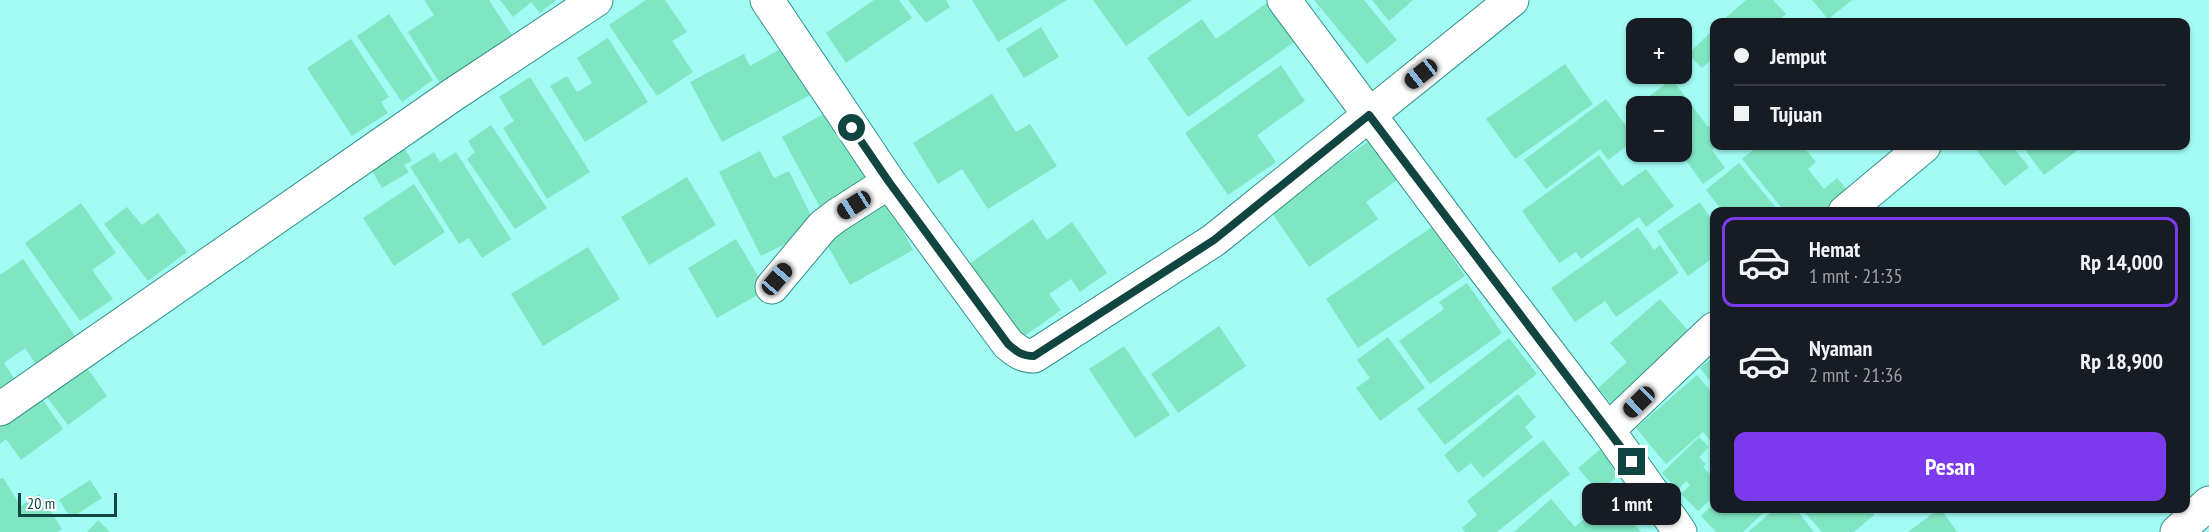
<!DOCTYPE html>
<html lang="id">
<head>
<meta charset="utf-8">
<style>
  body { margin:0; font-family:"PT Sans Narrow",sans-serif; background:#20242c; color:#f1f3f6; height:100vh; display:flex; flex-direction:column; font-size:22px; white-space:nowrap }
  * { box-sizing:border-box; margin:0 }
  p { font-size:20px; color:#9ea1a6 }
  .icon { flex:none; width:33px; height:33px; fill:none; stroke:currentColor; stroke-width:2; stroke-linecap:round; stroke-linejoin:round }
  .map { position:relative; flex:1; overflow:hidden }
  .side { position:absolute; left:1710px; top:207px; width:480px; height:306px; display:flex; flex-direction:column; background:#171b24; border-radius:12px; box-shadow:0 2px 4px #0004 }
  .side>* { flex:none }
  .hud { position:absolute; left:1710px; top:18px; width:480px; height:132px; border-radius:12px; box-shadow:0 2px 4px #0004; display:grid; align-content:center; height:132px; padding:0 24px; background:#171b24 }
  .buttons { position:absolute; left:1626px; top:18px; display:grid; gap:12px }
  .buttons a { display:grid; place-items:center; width:66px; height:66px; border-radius:12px; background:#171b24; box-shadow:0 2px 4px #0004; font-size:30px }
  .scale { position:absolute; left:18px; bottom:15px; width:99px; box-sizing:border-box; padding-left:6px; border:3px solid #104542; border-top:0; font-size:16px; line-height:21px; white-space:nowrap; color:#104542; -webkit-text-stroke:4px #fff; paint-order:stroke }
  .end { position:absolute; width:27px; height:27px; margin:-14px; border:8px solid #104542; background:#fff; box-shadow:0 0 0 3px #fff }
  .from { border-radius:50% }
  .bubble { position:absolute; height:42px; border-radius:12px; background:#171b24; box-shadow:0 2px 4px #0004; font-size:20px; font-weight:700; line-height:42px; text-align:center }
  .car { position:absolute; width:18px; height:36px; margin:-18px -9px; border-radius:8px; box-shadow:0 0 4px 2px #0007; background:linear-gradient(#222 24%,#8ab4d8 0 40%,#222 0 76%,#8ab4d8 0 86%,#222 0) }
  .hud b { display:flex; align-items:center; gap:21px; height:57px; font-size:22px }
  .hud b+b { border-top:2px solid #363941 }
  .hud i { width:15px; height:15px; background:#f1f3f6 }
  ul { padding:10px 0 0; list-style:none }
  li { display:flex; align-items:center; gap:18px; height:90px; margin:0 12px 9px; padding:0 12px; border:3px solid transparent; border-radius:12px }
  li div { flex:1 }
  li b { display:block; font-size:22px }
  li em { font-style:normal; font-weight:700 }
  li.on { border-color:#7c3aed }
  li>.icon { width:54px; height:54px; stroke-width:1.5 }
  .action { display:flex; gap:12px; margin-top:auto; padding:12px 24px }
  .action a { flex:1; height:69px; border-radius:12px; background:#7c3aed; color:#fff; font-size:24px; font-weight:700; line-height:69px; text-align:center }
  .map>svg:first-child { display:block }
</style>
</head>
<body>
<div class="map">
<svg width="2209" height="532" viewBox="0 0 2209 532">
  <rect width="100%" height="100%" fill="#a2fcf4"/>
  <g fill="#7fe5c2">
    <polygon points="424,0 489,0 517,43 444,90 408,32 434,15"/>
    <polygon points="500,0 556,0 540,13 531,2 513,17"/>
    <polygon points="646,0 665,0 687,32 672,41 693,72 657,96 609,25"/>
    <polygon points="874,0 899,0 912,18 846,63 826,33"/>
    <polygon points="908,0 946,0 950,7 926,23"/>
    <polygon points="972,0 1067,0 998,42"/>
    <polygon points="1093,0 1192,0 1126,46"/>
    <polygon points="1314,0 1364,0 1397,40 1367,64"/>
    <polygon points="1372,0 1413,0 1389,21"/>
    <polygon points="1746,0 1773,0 1786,14 1777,22 1721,22"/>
    <polygon points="1812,0 1852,0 1828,19"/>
    <polygon points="1270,1 1297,40 1188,117 1147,58 1202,19 1216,39"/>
    <polygon points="389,14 433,80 402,102 357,36"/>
    <polygon points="1041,27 1059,57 1024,78 1006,49"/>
    <polygon points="1714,29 1714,57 1702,68 1688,54"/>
    <polygon points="608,38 648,102 585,142 550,86 567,76 577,92 592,83 577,58"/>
    <polygon points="351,39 389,97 381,102 388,113 352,136 307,68"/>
    <polygon points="786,46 812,94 722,142 690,82 744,54 750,66"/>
    <polygon points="1565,64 1593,104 1515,159 1486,119"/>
    <polygon points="1281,65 1305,101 1257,135 1276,162 1228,195 1185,133"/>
    <polygon points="530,77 590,172 547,199 503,128 514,121 499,97"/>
    <polygon points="1672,79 1708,127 1714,123 1714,146 1718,146 1712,150 1725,168 1703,184 1680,152 1682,152 1682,106 1647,106 1643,101"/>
    <polygon points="992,94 1016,132 1030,124 1057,166 988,209 962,169 938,184 913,143"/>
    <polygon points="1606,99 1636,139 1608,160 1600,149 1546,189 1524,160"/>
    <polygon points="831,110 871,185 822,211 782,137"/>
    <polygon points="491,125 547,208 515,229 467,159 475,152 468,141"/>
    <polygon points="1376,136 1403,176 1366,202 1378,219 1309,267 1270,210"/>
    <polygon points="402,144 412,161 404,165 409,172 382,188 368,164"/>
    <polygon points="1758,146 1803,146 1816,162 1808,169 1824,189 1837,178 1849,192 1825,212 1785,212 1742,159"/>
    <polygon points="1973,146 2012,146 2029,167 2005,186"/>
    <polygon points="2022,146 2083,146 2044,175"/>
    <polygon points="760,151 774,178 789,171 817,228 761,256 719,172"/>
    <polygon points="434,152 440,162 456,152 511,239 482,258 469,238 459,244 410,167"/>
    <polygon points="1599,155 1622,186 1646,169 1674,206 1646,227 1639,217 1581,259 1576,252 1559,263 1522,211"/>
    <polygon points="1739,163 1777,209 1774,212 1723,212 1706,190"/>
    <polygon points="687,177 716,225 649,265 621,217"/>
    <polygon points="414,184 445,232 394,266 363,218"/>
    <polygon points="885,198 913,250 850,285 821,234"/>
    <polygon points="1700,202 1714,224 1714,257 1688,276 1657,231"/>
    <polygon points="81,203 116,253 92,270 113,299 80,321 25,243"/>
    <polygon points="127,207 142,225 158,213 187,252 148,281 104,224"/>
    <polygon points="1033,219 1047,240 1072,222 1107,273 1080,292 1071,279 1049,294 1061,310 1019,340 968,265"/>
    <polygon points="1432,227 1465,276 1358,348 1326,299"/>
    <polygon points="1638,227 1654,250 1660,245 1679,273 1616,317 1605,301 1575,322 1551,288"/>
    <polygon points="736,239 766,290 717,318 688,268"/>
    <polygon points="588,247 620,299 543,346 511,294"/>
    <polygon points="23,259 79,342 39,369 25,348 4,363 14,378 0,388 0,275"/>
    <polygon points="1467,283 1502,333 1430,384 1399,341 1444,309 1439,302"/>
    <polygon points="1660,299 1694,337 1615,407 1598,388 1627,362 1610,343"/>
    <polygon points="1219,326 1246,366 1178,413 1151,374"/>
    <polygon points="1388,337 1425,388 1380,421 1356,388 1370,378 1357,360"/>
    <polygon points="1509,338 1537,374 1445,445 1417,409"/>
    <polygon points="1124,346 1170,415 1135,438 1089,369"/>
    <polygon points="1714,356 1714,386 1700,368"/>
    <polygon points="80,358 107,396 68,425 40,388"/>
    <polygon points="1697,375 1714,395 1714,445 1703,432 1666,464 1636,428"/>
    <polygon points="37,391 63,429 21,460 6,439 0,444 0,417"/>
    <polygon points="1518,394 1536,417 1525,427 1533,437 1483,478 1471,463 1458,473 1444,455"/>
    <polygon points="1699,437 1709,447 1699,457 1706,464 1703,467 1714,478 1714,496 1698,511 1681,494 1690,485 1686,481 1678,490 1662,473"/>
    <polygon points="1543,440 1570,474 1497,532 1465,532 1462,528 1477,515 1467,501"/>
    <polygon points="1604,446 1625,470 1599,492 1578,468"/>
    <polygon points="3,478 21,506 39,494 62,529 57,532 0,532 0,479"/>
    <polygon points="90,480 102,498 71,518 59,500"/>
    <polygon points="1609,497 1641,532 1514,532 1551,499 1575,527"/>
    <polygon points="1714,503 1714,508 1768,508 1743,532 1716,532 1701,516"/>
    <polygon points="1776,508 1795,508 1814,532 1748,532"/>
    <polygon points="1801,508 1868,508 1874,515 1854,532 1822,532"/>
    <polygon points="1940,508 1957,532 1908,532"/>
    <polygon points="98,520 110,532 87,532"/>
  </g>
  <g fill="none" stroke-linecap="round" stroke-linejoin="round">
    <defs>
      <g id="minor">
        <path d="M 767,0 L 889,182 L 1008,344 C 1017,351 1022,356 1034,356 L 1214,240 L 1512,0"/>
        <polyline points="1284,0 1479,262 1608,430 1680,532"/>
        <polyline points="1845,212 1924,146"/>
        <polyline points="772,287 823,226 836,216 889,182"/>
        <polyline points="0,409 454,94 596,0"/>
        <polyline points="1608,430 1714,329"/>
        <polyline points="2177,532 2209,503"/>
      </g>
    </defs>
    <use href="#minor" stroke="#35928c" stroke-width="35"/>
    <use href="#minor" stroke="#fff" stroke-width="33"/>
  </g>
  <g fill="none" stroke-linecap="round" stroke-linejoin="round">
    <path stroke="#104542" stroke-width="8" d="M 852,128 L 889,182 L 1008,344 C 1017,352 1022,356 1034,356 L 1214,240 L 1369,115 L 1632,462"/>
  </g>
</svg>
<div class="buttons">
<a>+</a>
<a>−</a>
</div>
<div class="scale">20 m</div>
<i class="end from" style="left:852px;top:128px"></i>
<i class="end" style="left:1632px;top:462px"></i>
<div class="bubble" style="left:1582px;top:483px;width:99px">1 mnt</div>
<i class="car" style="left:1421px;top:74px;rotate:232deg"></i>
<i class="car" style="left:854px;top:205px;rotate:238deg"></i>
<i class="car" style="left:777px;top:279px;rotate:41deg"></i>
<i class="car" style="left:1639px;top:402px;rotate:226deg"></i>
<div class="hud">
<b><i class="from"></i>Jemput</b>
<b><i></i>Tujuan</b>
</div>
<section class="side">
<ul>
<li class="on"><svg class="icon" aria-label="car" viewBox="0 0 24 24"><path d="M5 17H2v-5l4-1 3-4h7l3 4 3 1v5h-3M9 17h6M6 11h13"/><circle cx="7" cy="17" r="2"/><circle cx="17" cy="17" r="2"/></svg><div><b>Hemat</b><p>1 mnt · 21:35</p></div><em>Rp 14,000</em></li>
<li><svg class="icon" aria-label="car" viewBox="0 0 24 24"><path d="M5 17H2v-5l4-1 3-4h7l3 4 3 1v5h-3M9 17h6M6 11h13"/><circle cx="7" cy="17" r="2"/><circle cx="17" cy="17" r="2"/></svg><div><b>Nyaman</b><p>2 mnt · 21:36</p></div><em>Rp 18,900</em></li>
</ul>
<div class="action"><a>Pesan</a></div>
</section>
</div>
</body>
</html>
